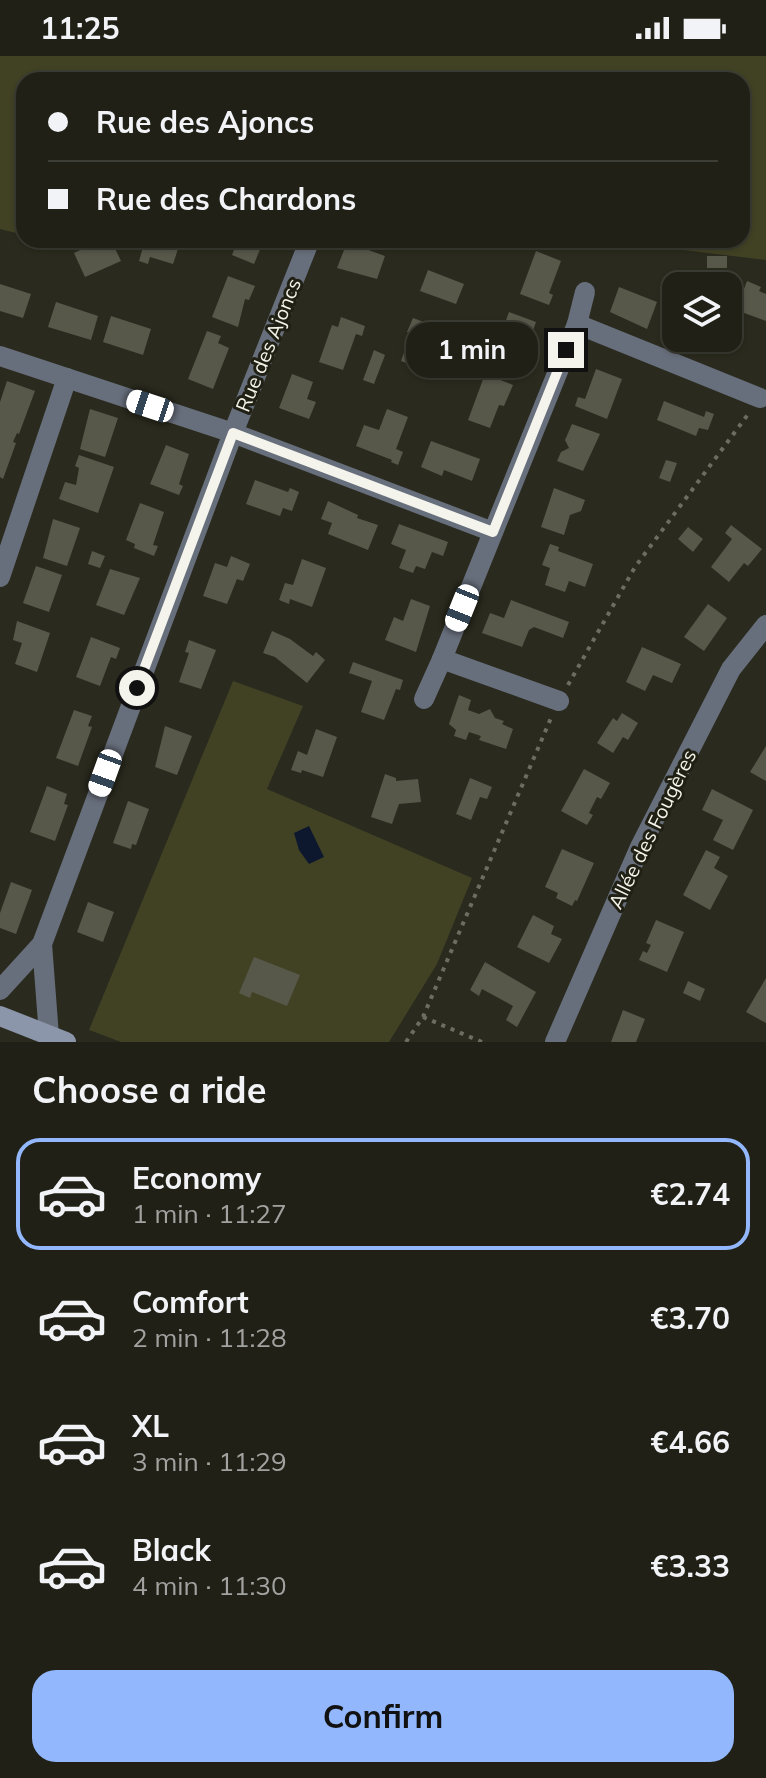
<!DOCTYPE html>
<html lang="en">
<head>
<meta charset="utf-8">
<style>
  body { margin:0; font-family:Mulish,sans-serif; background:#28281f; color:#f1f3f6; height:100vh; display:flex; flex-direction:column; font-size:30px; white-space:nowrap }
  * { box-sizing:border-box; margin:0 }
  p { font-size:26px; color:#a2a3a1 }
  .icon { flex:none; width:44px; height:44px; fill:none; stroke:currentColor; stroke-width:2; stroke-linecap:round; stroke-linejoin:round }
  .map { position:relative; height:986px; overflow:hidden }
  .details { display:flex; flex-direction:column; background:#202016; flex:1 }
  .details>* { flex:none }
  .guide { position:absolute; left:16px; top:16px; width:734px; height:176px; border-radius:24px; box-shadow:0 2px 6px #0004,0 0 0 2px #3d3e35; display:grid; align-content:center; height:176px; padding:0 32px; background:#202016 }
  .controls { position:absolute; left:662px; top:216px; display:grid; gap:16px }
  .controls a { display:grid; place-items:center; width:80px; height:80px; border-radius:16px; background:#202016; box-shadow:0 2px 6px #0004,0 0 0 2px #3d3e35; font-size:40px }
  .end { position:absolute; width:36px; height:36px; margin:-18px; border:10px solid #f4f4ec; background:#111; box-shadow:0 0 0 4px #111 }
  .from { border-radius:50% }
  .bubble { position:absolute; height:56px; border-radius:24px; background:#202016; box-shadow:0 2px 6px #0004,0 0 0 2px #3d3e35; font-size:26px; font-weight:700; line-height:56px; text-align:center }
  .car { position:absolute; width:24px; height:48px; margin:-24px -12px; border-radius:10px; box-shadow:0 0 6px 2px #0007; background:linear-gradient(#fff 24%,#345 0 40%,#fff 0 76%,#345 0 86%,#fff 0) }
  .guide b { display:flex; align-items:center; gap:28px; height:76px; font-size:30px }
  .guide b+b { border-top:2px solid #3d3e35 }
  .guide i { width:20px; height:20px; background:#f1f3f6 }
  ul { padding:0; list-style:none }
  li { display:flex; align-items:center; gap:24px; height:112px; margin:0 16px 12px; padding:0 16px; border:4px solid transparent; border-radius:24px }
  li div { flex:1 }
  li b { display:block; font-size:30px }
  li em { font-style:normal; font-weight:700 }
  li.current { border-color:#93b7fd }
  li>.icon { width:72px; height:72px; stroke-width:1.5 }
  h2 { padding:0 32px; font-size:36px; line-height:96px }
  .button { display:flex; gap:16px; margin-top:auto; padding:16px 32px }
  .button a { flex:1; height:92px; border-radius:24px; background:#93b7fd; color:#111; font-size:32px; font-weight:700; line-height:92px; text-align:center }
  .status { display:flex; justify-content:space-between; align-items:center; height:56px; padding:0 40px; background:#202016; direction:ltr }
  .status svg { height:22px; fill:currentColor }
  .map>svg:first-child { display:block }
</style>
</head>
<body>
<div class="status"><b>11:25</b><svg viewBox="0 0 49 12"><path d="M0 12V9h3v3zM5 12V6h3v6zM10 12V3h3v9zM15 12V0h3v12zM26 1h20v11H26zM47 4h2v5h-2z"/></svg></div>
<div class="map">
<svg width="766" height="986" viewBox="0 0 766 986">
  <rect width="100%" height="100%" fill="#2a2a1e"/>
  <g fill="#414224">
    <polygon points="0,0 766,0 766,204 599,184 742,184 742,24 24,24 24,179 0,173"/>
    <polygon points="233,625 303,650 267,733 472,822 437,908 389,986 121,986 89,974"/>
  </g>
  <polygon fill="#0d182e" points="309,770 324,801 309,808 299,794 294,777"/>
  <g fill="#57584a">
    <polygon points="101,184 111,184 121,205 85,221 74,197"/>
    <polygon points="145,184 181,184 173,208 150,201 148,208 139,205"/>
    <polygon points="238,184 264,184 254,208 232,199"/>
    <polygon points="348,184 362,184 360,191 385,200 377,223 337,212"/>
    <polygon points="536,195 561,205 549,237 553,239 549,249 520,238"/>
    <rect x="707" y="200" width="20" height="12"/>
    <polygon points="428,214 464,228 456,248 420,235"/>
    <polygon points="228,220 255,230 249,244 245,243 238,271 212,261"/>
    <polygon points="747,225 761,231 759,235 766,238 766,265 736,254"/>
    <polygon points="0,228 31,238 23,262 0,255"/>
    <polygon points="619,231 657,246 647,273 610,256"/>
    <polygon points="56,246 98,260 91,284 48,271"/>
    <polygon points="509,256 536,266 520,312 492,302"/>
    <polygon points="111,260 151,273 143,299 103,286"/>
    <polygon points="341,261 365,270 362,280 356,278 343,314 319,306 332,269 338,271"/>
    <polygon points="413,262 448,275 441,294 431,291 423,313 401,305 411,277 407,276"/>
    <polygon points="207,275 221,280 218,287 229,292 213,333 188,323"/>
    <polygon points="374,294 385,299 374,328 363,324"/>
    <polygon points="596,313 622,323 607,363 575,350 578,341 585,343"/>
    <polygon points="292,318 313,326 307,343 316,346 309,363 279,352"/>
    <polygon points="485,318 513,329 504,350 499,349 490,372 468,364"/>
    <polygon points="7,325 35,335 19,378 17,377 13,386 16,387 3,423 0,421 0,346"/>
    <polygon points="664,345 704,361 706,355 714,358 708,374 699,372 696,380 657,364"/>
    <polygon points="90,353 118,362 105,401 80,393"/>
    <polygon points="387,353 408,361 396,393 403,396 398,409 391,406 392,404 356,390 364,369 379,374"/>
    <polygon points="572,368 600,378 583,415 557,405 561,396 569,392 565,384"/>
    <polygon points="431,385 480,403 472,425 444,414 442,420 421,411"/>
    <polygon points="166,389 189,398 179,428 183,430 179,439 150,428"/>
    <polygon points="79,399 114,411 98,457 59,443 65,426 76,429 79,412 75,410"/>
    <polygon points="666,404 677,407 670,426 659,422"/>
    <polygon points="255,424 288,436 290,432 299,436 292,455 283,452 280,460 246,448"/>
    <polygon points="554,432 585,444 581,455 570,459 564,479 541,471"/>
    <polygon points="328,445 358,459 357,462 378,469 368,494 328,478 332,467 321,463"/>
    <polygon points="140,447 164,456 153,489 158,490 154,500 134,492 135,488 126,484"/>
    <polygon points="53,463 80,472 67,510 43,502"/>
    <polygon points="399,468 448,486 443,500 432,496 425,513 416,510 413,517 399,512 406,494 391,488"/>
    <polygon points="731,469 762,493 748,510 744,507 729,526 711,511 732,483 725,477"/>
    <polygon points="688,471 703,483 693,496 678,483"/>
    <polygon points="550,488 559,491 558,495 593,508 585,531 569,525 565,536 545,529 550,512 542,509"/>
    <polygon points="92,495 105,500 100,512 88,508"/>
    <polygon points="231,500 250,508 243,525 237,523 227,548 203,540 215,507 227,511"/>
    <polygon points="302,503 326,512 312,551 290,543 289,548 279,544 285,527 293,529"/>
    <polygon points="36,510 62,519 49,556 23,547"/>
    <polygon points="110,513 140,522 124,559 96,549"/>
    <polygon points="411,543 430,550 416,596 385,584 394,561 403,565"/>
    <polygon points="511,544 569,566 563,582 534,571 529,574 522,591 482,577 490,557 504,562"/>
    <polygon points="708,548 727,562 704,595 684,581"/>
    <polygon points="17,565 50,577 37,616 15,608 22,587 13,584"/>
    <polygon points="272,575 290,583 313,600 316,596 325,604 307,627 275,601 263,597"/>
    <polygon points="91,581 120,592 116,603 111,601 100,630 76,621"/>
    <polygon points="189,584 216,594 201,633 179,626 189,597 185,596"/>
    <polygon points="642,591 681,608 672,627 653,619 645,635 626,626"/>
    <polygon points="353,606 403,624 400,634 396,633 384,664 361,656 372,625 349,617"/>
    <polygon points="459,639 471,644 468,654 479,658 490,653 495,662 504,665 502,668 513,673 506,693 479,684 481,680 469,676 466,684 454,680 456,674 449,668"/>
    <polygon points="74,654 92,660 88,670 92,671 78,710 56,702"/>
    <polygon points="622,657 638,667 628,684 623,681 613,697 597,687 613,662 617,665"/>
    <polygon points="165,670 192,680 177,719 155,711"/>
    <polygon points="316,673 337,681 323,721 302,714 301,717 291,714 298,695 307,699"/>
    <polygon points="766,690 766,725 750,716"/>
    <polygon points="584,713 610,727 601,743 597,741 589,757 593,759 587,769 561,755"/>
    <polygon points="385,718 396,722 396,725 418,723 421,746 399,748 392,768 371,761"/>
    <polygon points="470,722 492,731 487,743 480,741 471,764 456,758"/>
    <polygon points="47,730 67,738 64,748 68,749 55,785 30,776"/>
    <polygon points="712,733 753,754 733,794 713,784 723,764 702,754"/>
    <polygon points="128,745 149,753 136,789 132,788 131,793 113,787"/>
    <polygon points="562,793 594,807 577,845 575,844 572,850 556,842 558,837 545,831"/>
    <polygon points="706,794 720,801 714,812 728,820 710,854 683,839"/>
    <polygon points="11,826 32,834 16,878 0,872 0,857"/>
    <polygon points="88,846 114,856 103,886 77,876"/>
    <polygon points="533,859 554,870 551,878 562,883 549,907 517,891"/>
    <polygon points="656,864 684,876 667,916 639,904 643,895 647,897 651,889 646,887"/>
    <polygon points="254,901 300,919 287,950 252,936 250,942 239,937"/>
    <polygon points="485,906 536,936 517,971 506,964 513,950 482,933 479,940 470,934"/>
    <polygon points="766,922 766,967 746,956"/>
    <polygon points="688,925 705,933 700,945 683,937"/>
    <polygon points="623,954 645,963 636,986 611,986"/>
  </g>
  <g fill="none" stroke-linecap="round" stroke-linejoin="round">
    <g stroke="#6d6d62" stroke-width="4" stroke-dasharray="4 6" stroke-linecap="butt">
      <polyline points="568,629 635,511 749,357"/>
      <polyline points="423,961 482,986"/>
      <polyline points="406,986 423,961 551,662"/>
    </g>
    <g stroke="#686f7c" stroke-width="20">
      <polyline points="577,268 585,236"/>
      <polyline points="0,300 233,377 493,476"/>
      <polyline points="0,521 67,322"/>
      <polyline points="424,643 442,603"/>
      <polyline points="559,645 442,603 577,268 760,342"/>
      <polyline points="42,888 49,980"/>
      <polyline points="0,934 42,888 233,377 309,186"/>
      <polyline points="555,986 640,791 731,613 766,569"/>
    </g>
    <polyline stroke="#8c96aa" stroke-width="20" points="0,960 66,986"/>
  </g>
  <g fill="none" stroke-linecap="round" stroke-linejoin="round">
    <polyline stroke="#f4f4ec" stroke-width="10" points="137,632 233,377 493,476 566,294"/>
  </g>
  <g text-anchor="middle" dominant-baseline="central" stroke-width="6" stroke-linejoin="round" paint-order="stroke">
    <g font-size="20" fill="#f4f4ec" stroke="#202014">
      <text transform="translate(268 289) rotate(-68)">Rue des Ajoncs</text>
      <text transform="translate(652 773) rotate(-64)">Allée des Fougères</text>
    </g>
  </g>
</svg>
<div class="controls">
<a><svg class="icon" aria-label="layers" viewBox="0 0 24 24"><path d="M12 4l9 5-9 5-9-5zM3 14l9 5 9-5"/></svg></a>
</div>
<i class="end from" style="left:137px;top:632px"></i>
<i class="end" style="left:566px;top:294px"></i>
<div class="bubble" style="left:406px;top:266px;width:132px">1 min</div>
<i class="car" style="left:150px;top:350px;rotate:288deg"></i>
<i class="car" style="left:462px;top:552px;rotate:202deg"></i>
<i class="car" style="left:105px;top:717px;rotate:200deg"></i>
<div class="guide">
<b><i class="from"></i>Rue des Ajoncs</b>
<b><i></i>Rue des Chardons</b>
</div>
</div>
<section class="details">
<h2>Choose a ride</h2>
<ul>
<li class="current"><svg class="icon" aria-label="car" viewBox="0 0 24 24"><path d="M5 17H2v-5l4-1 3-4h7l3 4 3 1v5h-3M9 17h6M6 11h13"/><circle cx="7" cy="17" r="2"/><circle cx="17" cy="17" r="2"/></svg><div><b>Economy</b><p>1 min · 11:27</p></div><em>€2.74</em></li>
<li><svg class="icon" aria-label="car" viewBox="0 0 24 24"><path d="M5 17H2v-5l4-1 3-4h7l3 4 3 1v5h-3M9 17h6M6 11h13"/><circle cx="7" cy="17" r="2"/><circle cx="17" cy="17" r="2"/></svg><div><b>Comfort</b><p>2 min · 11:28</p></div><em>€3.70</em></li>
<li><svg class="icon" aria-label="car" viewBox="0 0 24 24"><path d="M5 17H2v-5l4-1 3-4h7l3 4 3 1v5h-3M9 17h6M6 11h13"/><circle cx="7" cy="17" r="2"/><circle cx="17" cy="17" r="2"/></svg><div><b>XL</b><p>3 min · 11:29</p></div><em>€4.66</em></li>
<li><svg class="icon" aria-label="car" viewBox="0 0 24 24"><path d="M5 17H2v-5l4-1 3-4h7l3 4 3 1v5h-3M9 17h6M6 11h13"/><circle cx="7" cy="17" r="2"/><circle cx="17" cy="17" r="2"/></svg><div><b>Black</b><p>4 min · 11:30</p></div><em>€3.33</em></li>
</ul>
<div class="button"><a>Confirm</a></div>
</section>
</body>
</html>
